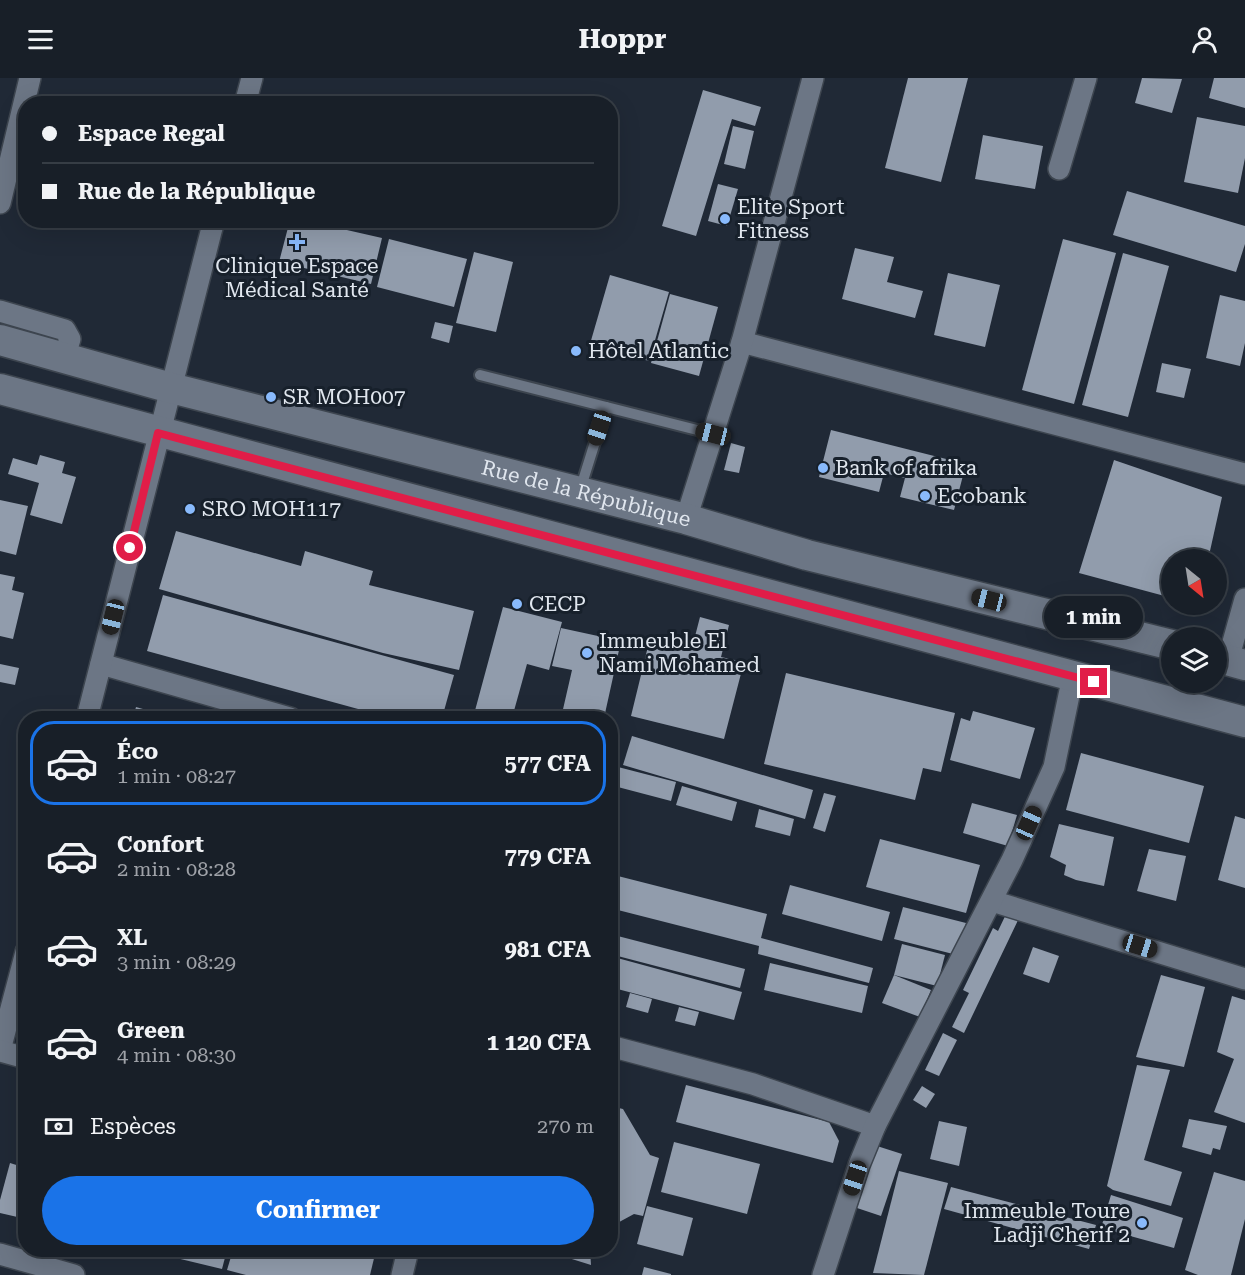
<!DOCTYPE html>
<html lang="fr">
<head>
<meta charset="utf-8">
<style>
  body { margin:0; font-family:"Roboto Serif",serif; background:#212730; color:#f1f3f6; height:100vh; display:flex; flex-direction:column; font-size:22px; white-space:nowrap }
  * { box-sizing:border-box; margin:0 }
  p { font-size:20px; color:#9fa2a8 }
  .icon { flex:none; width:33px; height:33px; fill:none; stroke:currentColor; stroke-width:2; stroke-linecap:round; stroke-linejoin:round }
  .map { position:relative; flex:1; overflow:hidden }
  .drawer { position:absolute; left:18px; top:633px; width:600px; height:546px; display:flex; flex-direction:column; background:#181f28; border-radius:24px; box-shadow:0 6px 24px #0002,0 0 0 2px #363d45 }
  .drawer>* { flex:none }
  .top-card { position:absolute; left:18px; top:18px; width:600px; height:132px; border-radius:24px; box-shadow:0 6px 24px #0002,0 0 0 2px #363d45; display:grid; align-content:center; height:132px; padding:0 24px; background:#181f28 }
  .needle { width:39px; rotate:150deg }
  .buttons { position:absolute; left:1161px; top:471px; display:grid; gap:12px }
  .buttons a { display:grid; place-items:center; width:66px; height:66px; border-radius:50%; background:#181f28; box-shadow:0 6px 24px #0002,0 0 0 2px #363d45; font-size:30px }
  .end { position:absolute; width:27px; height:27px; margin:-14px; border:8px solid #e11d48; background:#fff; box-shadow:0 0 0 3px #fff }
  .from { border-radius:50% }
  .bubble { position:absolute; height:42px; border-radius:21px; background:#181f28; box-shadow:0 6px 24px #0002,0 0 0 2px #363d45; font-size:20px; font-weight:700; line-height:42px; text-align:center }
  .car { position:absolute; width:18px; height:36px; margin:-18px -9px; border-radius:8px; box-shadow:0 0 4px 2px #0007; background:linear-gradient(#222 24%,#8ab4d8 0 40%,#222 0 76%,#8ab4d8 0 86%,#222 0) }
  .top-card b { display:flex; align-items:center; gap:21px; height:57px; font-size:22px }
  .top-card b+b { border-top:2px solid #363d45 }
  .top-card i { width:15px; height:15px; background:#f1f3f6 }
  ul { padding:10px 0 0; list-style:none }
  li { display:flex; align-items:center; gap:18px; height:84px; margin:0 12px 9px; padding:0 12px; border:3px solid transparent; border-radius:24px }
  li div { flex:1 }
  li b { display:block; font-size:22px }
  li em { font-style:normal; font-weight:700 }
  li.current { border-color:#1a73e8 }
  li>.icon { width:54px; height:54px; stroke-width:1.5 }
  .pay { display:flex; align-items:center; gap:15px; height:66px; padding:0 24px; font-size:22px }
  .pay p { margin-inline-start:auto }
  .primary-button { display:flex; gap:12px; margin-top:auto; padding:12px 24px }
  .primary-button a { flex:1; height:69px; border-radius:36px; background:#1a73e8; color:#fff; font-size:24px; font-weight:700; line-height:69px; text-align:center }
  header { display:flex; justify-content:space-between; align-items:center; height:78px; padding:0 24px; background:#181f28; font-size:27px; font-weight:700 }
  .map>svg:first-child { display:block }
</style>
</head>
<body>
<header><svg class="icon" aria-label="menu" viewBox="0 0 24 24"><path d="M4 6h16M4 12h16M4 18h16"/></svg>Hoppr<svg class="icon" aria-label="person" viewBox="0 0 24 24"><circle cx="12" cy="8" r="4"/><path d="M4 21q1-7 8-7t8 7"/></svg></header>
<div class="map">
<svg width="1245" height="1197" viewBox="0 0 1245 1197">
  <rect width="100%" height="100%" fill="#202936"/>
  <g fill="#919cac">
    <polygon points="908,0 968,0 941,104 885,90"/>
    <polygon points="1142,0 1182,1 1172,35 1135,25"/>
    <polygon points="1214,0 1245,0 1245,30 1209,20"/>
    <polygon points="703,12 761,29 755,48 732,41 696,158 662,148"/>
    <polygon points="1197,39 1245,48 1245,80 1238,115 1184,104"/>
    <polygon points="733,48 754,53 745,91 724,86"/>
    <polygon points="983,57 1043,68 1035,111 975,101"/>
    <polygon points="718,106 738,111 727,148 708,143"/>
    <polygon points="1127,113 1245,148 1245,166 1236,194 1113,157"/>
    <polygon points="290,142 340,142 338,150 382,160 371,206 279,184"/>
    <polygon points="389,161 467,181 454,229 377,209"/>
    <polygon points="1063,161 1116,175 1074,326 1022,312"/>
    <polygon points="855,170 894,179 887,204 923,213 915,240 842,221"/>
    <polygon points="474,174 513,184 496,254 456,245"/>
    <polygon points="1123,175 1169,188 1128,339 1082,327"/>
    <polygon points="948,195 1000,207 985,269 934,257"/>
    <polygon points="610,197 669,214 649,283 590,266"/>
    <polygon points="670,216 718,229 699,298 651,285"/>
    <polygon points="1220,217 1245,223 1245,265 1240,288 1206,280"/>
    <polygon points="435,244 453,248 449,265 431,260"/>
    <polygon points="1162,285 1191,291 1184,320 1156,314"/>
    <polygon points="831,352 966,386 954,432 900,419 905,400 884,395 879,414 819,399"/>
    <polygon points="731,365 745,369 739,395 724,392"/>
    <polygon points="40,377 65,384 62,395 76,399 62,446 30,437 39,405 8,396 13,380 37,387"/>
    <polygon points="1114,382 1222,419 1208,482 1172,482 1172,520 1079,495"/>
    <polygon points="0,422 28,428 16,477 0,473"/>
    <polygon points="176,453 301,488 305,473 373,493 369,507 474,533 459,592 383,575 159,511"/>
    <polygon points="0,496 15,499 12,512 24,515 13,561 0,558"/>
    <polygon points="163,517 454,597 442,640 391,640 147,573"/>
    <polygon points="503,529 562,544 549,592 527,586 512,640 473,640"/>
    <polygon points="700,539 729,547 721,579 744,584 724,661 631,638 650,560 692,570"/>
    <polygon points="561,550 621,563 604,640 561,640 572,592 552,588"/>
    <polygon points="0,586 19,590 15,607 0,604"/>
    <polygon points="786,595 955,635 941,694 923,690 915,722 764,686"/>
    <polygon points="136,629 174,640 133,640"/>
    <polygon points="973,633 1035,650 1020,701 950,682 961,640 970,643"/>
    <polygon points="632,658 813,712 805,741 623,687"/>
    <polygon points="1081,675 1204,708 1189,765 1066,732"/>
    <polygon points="618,689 676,704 671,723 614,708"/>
    <polygon points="682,708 737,724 732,743 676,727"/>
    <polygon points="824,715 836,718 825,754 813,750"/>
    <polygon points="972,725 1017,737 1008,768 963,755"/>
    <polygon points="759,731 794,741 790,758 755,749"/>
    <polygon points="1235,738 1245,741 1245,810 1218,802"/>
    <polygon points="1059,746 1114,759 1104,808 1076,802 1064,797 1066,787 1050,779"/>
    <polygon points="880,761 980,787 966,835 866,809"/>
    <polygon points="1149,771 1186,778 1176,823 1137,813"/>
    <polygon points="610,796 767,836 761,860 873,890 869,905 758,876 759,868 610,830"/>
    <polygon points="790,807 890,834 882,863 782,836"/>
    <polygon points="903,829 966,845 957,877 894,861"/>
    <polygon points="1008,832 1020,838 964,955 952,949 969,915 963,912 993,850 998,853"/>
    <polygon points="610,856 745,891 740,910 610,876"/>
    <polygon points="902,866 945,877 937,908 894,897"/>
    <polygon points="1033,869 1059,878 1049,905 1023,896"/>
    <polygon points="610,878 742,914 734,942 610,909"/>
    <polygon points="770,885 868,908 862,935 764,912"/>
    <polygon points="894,897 931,912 920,939 882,925"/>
    <polygon points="1161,897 1205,909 1184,989 1136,979"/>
    <polygon points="630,915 652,921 648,935 626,929"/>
    <polygon points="1232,918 1245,922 1245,1045 1214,1034 1234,981 1217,974"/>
    <polygon points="679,929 699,934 695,948 675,943"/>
    <polygon points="943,955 957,962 939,998 925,992"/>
    <polygon points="1137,987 1170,992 1144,1082 1182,1094 1171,1128 1113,1112 1107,1108"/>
    <polygon points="686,1007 829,1044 839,1063 833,1085 676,1044"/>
    <polygon points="922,1008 935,1016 926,1030 913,1022"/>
    <polygon points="610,1028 623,1031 650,1077 659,1080 643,1138 634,1136 610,1149"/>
    <polygon points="25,1034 26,1034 26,1074 16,1072"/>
    <polygon points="1189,1041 1227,1048 1220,1072 1213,1070 1211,1077 1182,1069"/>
    <polygon points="939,1043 967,1049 959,1088 930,1081"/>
    <polygon points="674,1064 760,1086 747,1136 661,1114"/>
    <polygon points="877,1068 902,1076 881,1138 857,1130"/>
    <polygon points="10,1085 26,1090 26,1141 0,1135 0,1122"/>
    <polygon points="899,1093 948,1105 924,1197 873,1195"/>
    <polygon points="1214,1094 1245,1103 1245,1141 1231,1197 1198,1197 1185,1192"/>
    <polygon points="951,1109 1096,1147 1089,1171 944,1131"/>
    <polygon points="1111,1117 1183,1140 1174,1170 1101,1150"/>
    <polygon points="647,1128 693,1140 683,1178 637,1166"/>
    <polygon points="143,1172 227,1172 222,1191"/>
    <polygon points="233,1172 376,1172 370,1197 246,1197 227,1192"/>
    <polygon points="543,1172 590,1172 591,1187"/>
    <polygon points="644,1189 671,1196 671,1197 642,1197"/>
  </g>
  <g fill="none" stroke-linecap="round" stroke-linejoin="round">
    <defs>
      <g id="service">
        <polyline points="480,297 713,356"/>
        <polyline points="580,412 606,329"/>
      </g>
      <g id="minor">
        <polyline points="245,26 252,0"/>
        <polyline points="1059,91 1086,0"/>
        <polyline points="0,125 30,0"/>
        <polyline points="0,233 65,252 70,261 64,280"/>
        <polyline points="742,264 1245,396"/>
        <polyline points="686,441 742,264 813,0"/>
        <polyline points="1228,582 1245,521"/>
        <polyline points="101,586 290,640"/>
        <polyline points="87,640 214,142"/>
        <polyline points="992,823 1245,901"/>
        <polyline points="610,968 753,1006 875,1048"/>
        <polyline points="0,972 26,874"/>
        <polyline points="0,973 26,980"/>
        <polyline points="0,1176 74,1197"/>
        <polyline points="402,1197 408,1172"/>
        <polyline points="823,1197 859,1087 875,1048 1012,782 1054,689 1073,598"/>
      </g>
      <g id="secondary">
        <path id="s1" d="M 0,262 L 171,310 L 686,441 L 807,477 L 1172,567"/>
        <polyline points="0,311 1245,644"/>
        <polyline points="1216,579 1245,587"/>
      </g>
    </defs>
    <use href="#service" stroke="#3d454f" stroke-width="14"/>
    <use href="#minor" stroke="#3d454f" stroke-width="24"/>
    <use href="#secondary" stroke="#3d454f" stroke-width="33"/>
    <use href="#service" stroke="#6c7685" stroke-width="10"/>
    <use href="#minor" stroke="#6c7685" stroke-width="21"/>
    <use href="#secondary" stroke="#6c7685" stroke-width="30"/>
  </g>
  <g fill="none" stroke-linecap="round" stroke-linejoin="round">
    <polyline stroke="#e11d48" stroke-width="8" points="130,470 158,355 1094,604"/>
  </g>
  <g fill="#89bafc" stroke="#17202b" stroke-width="2">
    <circle cx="725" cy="141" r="6"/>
    <path d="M294 155h6v6h6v6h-6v6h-6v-6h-6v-6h6z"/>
    <circle cx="576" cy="273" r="6"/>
    <circle cx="271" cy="319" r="6"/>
    <circle cx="823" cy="390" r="6"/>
    <circle cx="925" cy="418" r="6"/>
    <circle cx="190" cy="431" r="6"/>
    <circle cx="517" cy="526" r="6"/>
    <circle cx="587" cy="575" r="6"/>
    <circle cx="1142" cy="1145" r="6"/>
  </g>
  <g text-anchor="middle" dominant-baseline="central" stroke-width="6" stroke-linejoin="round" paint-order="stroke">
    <g font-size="21" fill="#e0e6ee" stroke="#17202b" text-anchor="start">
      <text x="737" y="129">Elite Sport<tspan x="737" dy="24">Fitness</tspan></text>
      <text x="297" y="188" text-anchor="middle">Clinique Espace<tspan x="297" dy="24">Médical Santé</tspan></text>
      <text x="588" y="273">Hôtel Atlantic</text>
      <text x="283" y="319">SR MOH007</text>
      <text x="835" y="390">Bank of afrika</text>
      <text x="937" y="418">Ecobank</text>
      <text x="202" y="431">SRO MOH117</text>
      <text x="529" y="526">CECP</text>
      <text x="599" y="563">Immeuble El<tspan x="599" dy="24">Nami Mohamed</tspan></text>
      <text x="1130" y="1133" text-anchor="end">Immeuble Toure<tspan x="1130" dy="24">Ladji Cherif 2</tspan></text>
    </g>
    <g font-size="21" fill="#e0e6ee" stroke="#17202b">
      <text stroke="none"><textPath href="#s1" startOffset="606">Rue de la République</textPath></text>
    </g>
  </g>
</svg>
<div class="buttons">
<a><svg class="needle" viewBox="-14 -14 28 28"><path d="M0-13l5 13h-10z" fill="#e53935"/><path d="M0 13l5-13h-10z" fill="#9fa2a8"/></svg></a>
<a><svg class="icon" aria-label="layers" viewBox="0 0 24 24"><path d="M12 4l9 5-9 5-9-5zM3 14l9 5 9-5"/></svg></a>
</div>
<i class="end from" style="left:130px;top:470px"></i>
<i class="end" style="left:1094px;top:604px"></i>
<div class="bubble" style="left:1044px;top:518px;width:99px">1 min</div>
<i class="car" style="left:599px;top:350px;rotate:198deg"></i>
<i class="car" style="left:713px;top:356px;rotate:284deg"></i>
<i class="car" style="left:989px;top:522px;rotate:284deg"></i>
<i class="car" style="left:113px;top:539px;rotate:194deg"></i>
<i class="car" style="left:1029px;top:745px;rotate:24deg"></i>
<i class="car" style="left:1140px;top:868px;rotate:107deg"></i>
<i class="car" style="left:855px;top:1100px;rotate:198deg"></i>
<div class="top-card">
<b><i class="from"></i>Espace Regal</b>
<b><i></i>Rue de la République</b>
</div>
<section class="drawer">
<ul>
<li class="current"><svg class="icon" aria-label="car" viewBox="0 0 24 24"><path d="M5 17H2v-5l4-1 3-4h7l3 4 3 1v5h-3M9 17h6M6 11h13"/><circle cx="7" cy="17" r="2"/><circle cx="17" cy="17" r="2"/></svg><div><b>Éco</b><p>1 min · 08:27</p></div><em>577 CFA</em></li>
<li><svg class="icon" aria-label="car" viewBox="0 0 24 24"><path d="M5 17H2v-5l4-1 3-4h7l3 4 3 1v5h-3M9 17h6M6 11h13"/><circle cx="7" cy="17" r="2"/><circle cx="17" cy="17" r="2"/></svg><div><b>Confort</b><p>2 min · 08:28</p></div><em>779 CFA</em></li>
<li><svg class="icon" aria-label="car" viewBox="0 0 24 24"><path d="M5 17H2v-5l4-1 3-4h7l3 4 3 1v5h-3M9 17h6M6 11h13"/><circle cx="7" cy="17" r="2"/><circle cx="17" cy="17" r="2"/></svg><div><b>XL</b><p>3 min · 08:29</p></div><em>981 CFA</em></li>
<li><svg class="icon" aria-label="car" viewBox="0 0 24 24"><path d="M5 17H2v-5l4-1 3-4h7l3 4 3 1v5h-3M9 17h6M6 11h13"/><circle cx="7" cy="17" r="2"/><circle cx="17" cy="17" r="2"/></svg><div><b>Green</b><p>4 min · 08:30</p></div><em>1 120 CFA</em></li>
</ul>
<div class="pay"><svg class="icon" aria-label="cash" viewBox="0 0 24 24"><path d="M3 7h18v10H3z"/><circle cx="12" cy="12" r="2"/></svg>Espèces<p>270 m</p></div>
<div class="primary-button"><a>Confirmer</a></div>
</section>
</div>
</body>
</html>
